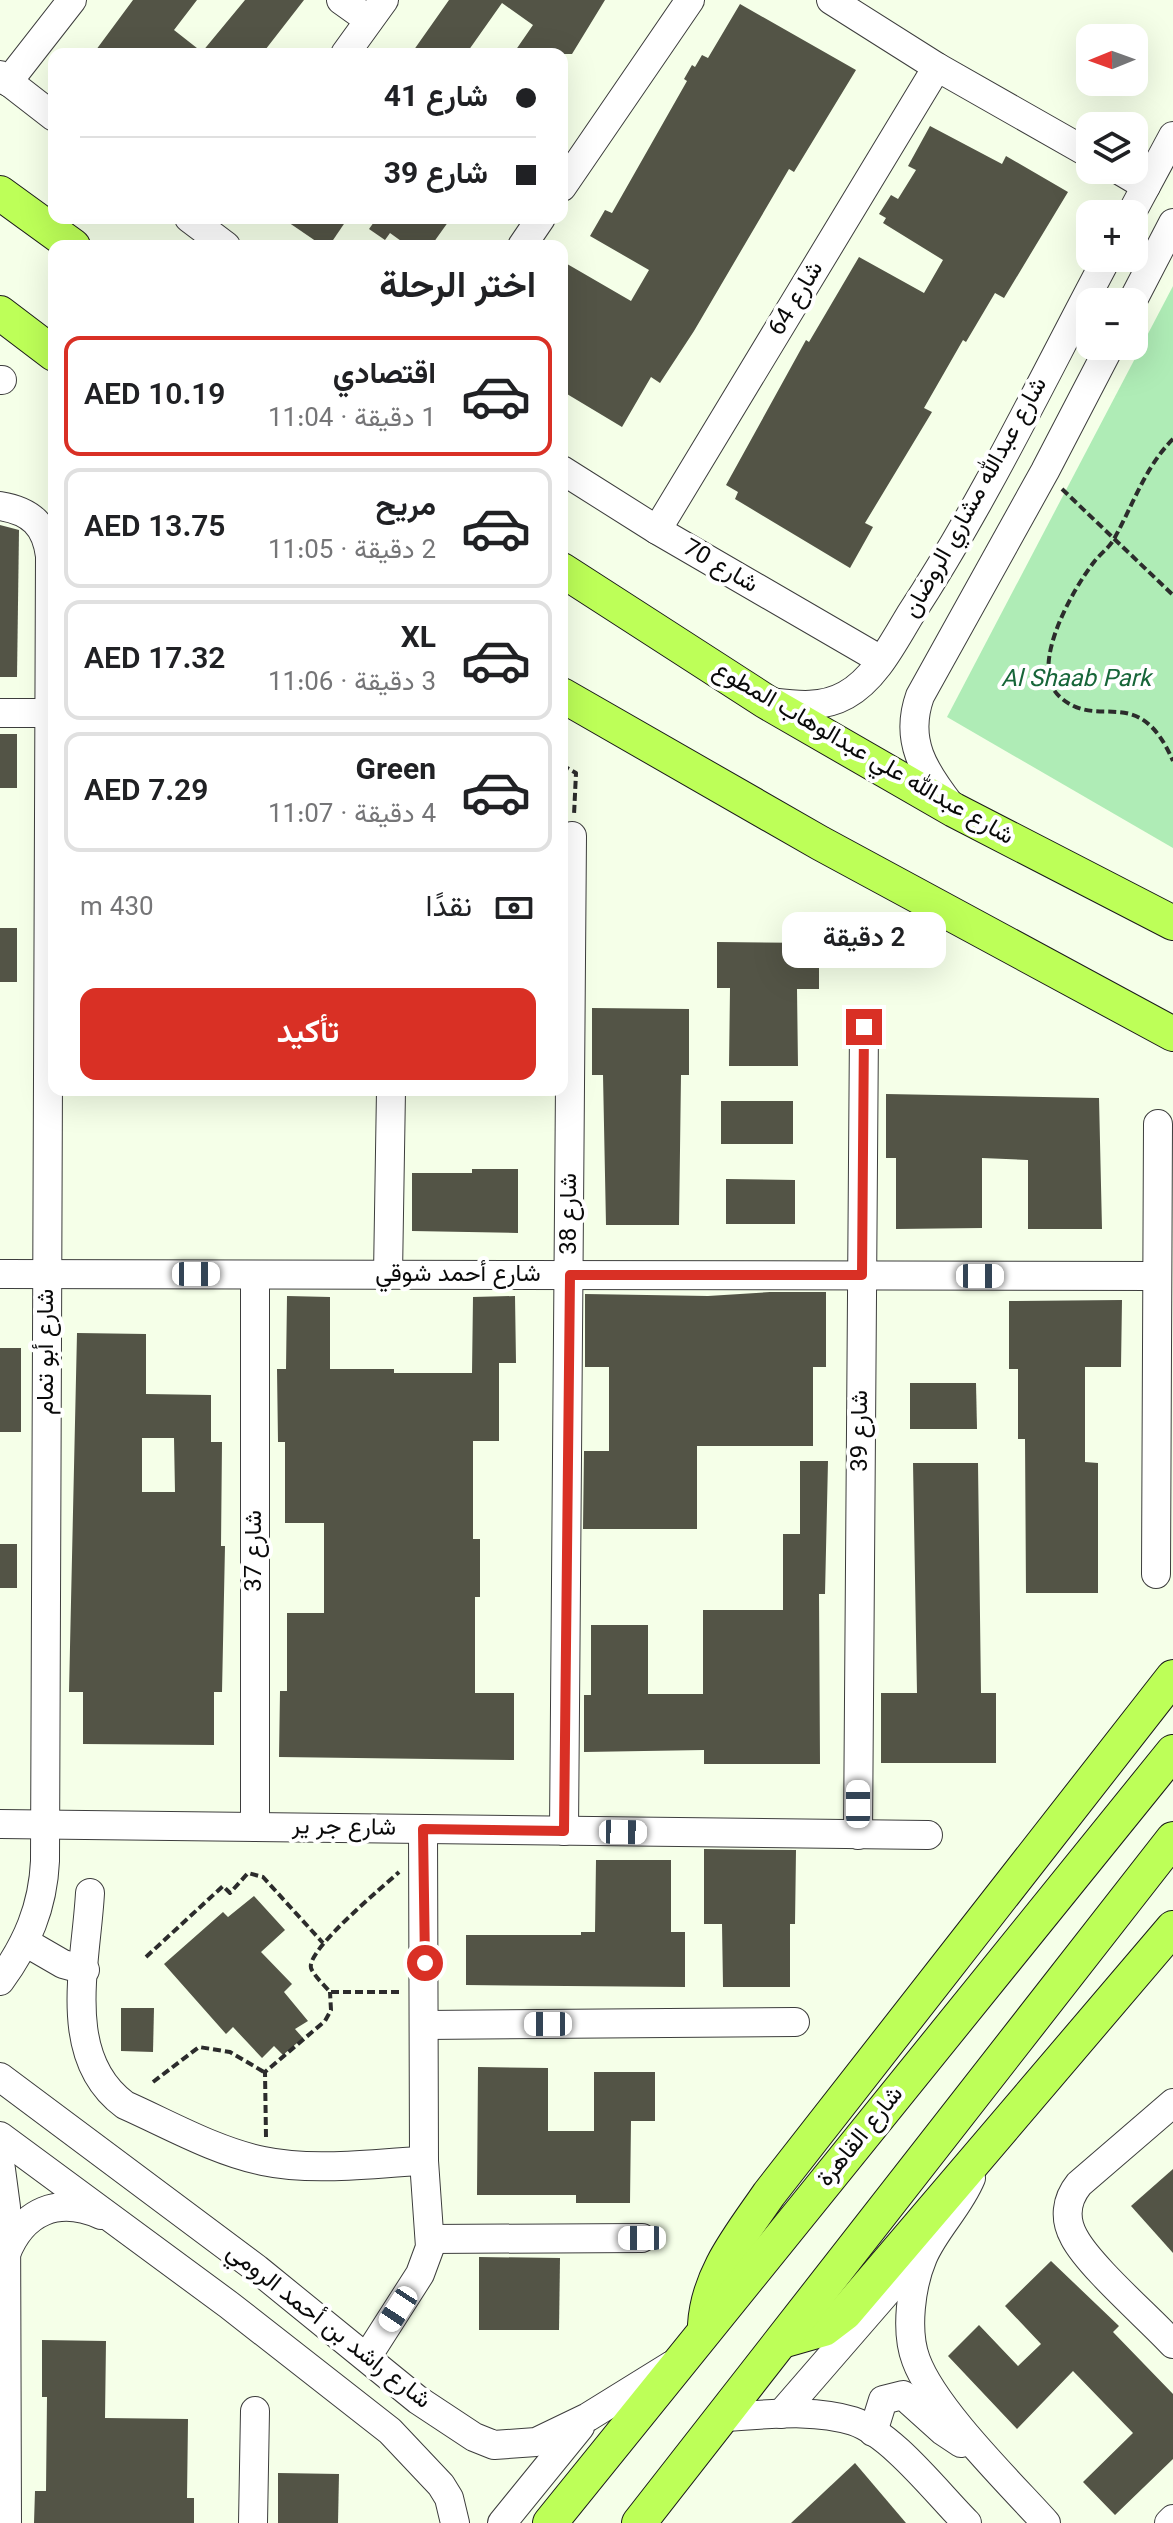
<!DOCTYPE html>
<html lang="ar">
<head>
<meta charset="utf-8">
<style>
  body { margin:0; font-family:Georgia,Vazirmatn,serif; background:#f2f2f2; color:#202124; direction:rtl; height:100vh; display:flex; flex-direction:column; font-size:30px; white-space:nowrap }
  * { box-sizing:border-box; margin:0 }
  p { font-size:26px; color:#757577 }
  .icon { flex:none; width:44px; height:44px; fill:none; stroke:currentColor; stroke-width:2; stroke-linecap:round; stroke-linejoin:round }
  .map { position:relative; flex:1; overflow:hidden; direction:ltr }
  .drawer { position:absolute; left:48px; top:240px; width:520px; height:856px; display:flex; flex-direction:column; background:#fff; border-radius:16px; box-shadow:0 8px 32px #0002; direction:rtl }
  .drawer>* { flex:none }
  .guide { position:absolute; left:48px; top:48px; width:520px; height:176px; border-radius:16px; box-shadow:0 8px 32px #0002; direction:rtl; display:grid; align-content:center; height:176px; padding:0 32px; background:#fff }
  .needle { width:52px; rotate:269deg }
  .fabs { position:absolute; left:1076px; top:24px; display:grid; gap:16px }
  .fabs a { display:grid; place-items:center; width:72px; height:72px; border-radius:16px; background:#fff; box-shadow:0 8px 32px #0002; font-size:40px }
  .end { position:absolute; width:36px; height:36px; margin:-18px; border:10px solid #d93025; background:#fff; box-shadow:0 0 0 4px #fff }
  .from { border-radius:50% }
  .bubble { position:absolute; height:56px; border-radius:16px; background:#fff; box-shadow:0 8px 32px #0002; font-size:26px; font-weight:600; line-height:56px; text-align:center; direction:rtl }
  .car { position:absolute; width:24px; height:48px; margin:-24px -12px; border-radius:10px; box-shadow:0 0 6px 2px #0007; background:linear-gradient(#fff 24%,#345 0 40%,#fff 0 76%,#345 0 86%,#fff 0) }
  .guide b { display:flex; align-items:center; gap:28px; height:76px; font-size:30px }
  .guide b+b { border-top:2px solid #e0e0e0 }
  .guide i { width:20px; height:20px; background:#202124 }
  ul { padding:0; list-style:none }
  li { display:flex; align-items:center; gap:24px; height:120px; margin:0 16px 12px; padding:0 16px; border:4px solid #e0e0e0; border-radius:16px }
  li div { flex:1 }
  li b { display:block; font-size:30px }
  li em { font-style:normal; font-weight:600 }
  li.on { border-color:#d93025 }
  li>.icon { width:72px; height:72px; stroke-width:1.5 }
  h2 { padding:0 32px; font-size:36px; line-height:96px }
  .pay { display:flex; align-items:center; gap:20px; height:88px; padding:0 32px; font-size:30px }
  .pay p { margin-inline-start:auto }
  .button { display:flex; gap:16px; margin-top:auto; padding:16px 32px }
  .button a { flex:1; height:92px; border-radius:16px; background:#d93025; color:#fff; font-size:32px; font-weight:600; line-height:92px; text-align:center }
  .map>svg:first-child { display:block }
</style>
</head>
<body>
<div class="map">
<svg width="1173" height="2523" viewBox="0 0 1173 2523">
  <rect width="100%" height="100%" fill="#f5ffe8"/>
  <polygon fill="#afecb6" points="1173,286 1173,848 947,717"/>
  <g fill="#535446" fill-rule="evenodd">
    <polygon points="133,0 197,0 174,30 202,52 245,0 304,0 262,54 93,54"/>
    <polygon points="449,0 605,0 572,54 513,54 533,25 502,3 466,54 411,54"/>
    <polygon points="740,4 856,70 794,172 789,169 694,331 660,383 651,377 622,427 562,391 562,261 631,301 649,270 590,236 605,210 612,213 687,81 684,79 692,65 695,67 702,55 708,58"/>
    <polygon points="930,126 1002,164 1006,156 1068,192 1004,298 995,293 966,342 963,340 924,408 932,412 865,523 873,527 850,568 735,499 738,492 726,485 806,340 809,342 859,257 924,293 943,260 883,223 886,218 879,214 891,195 898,199 916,170 908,166"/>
    <polygon points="282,218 348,218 329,246 323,246"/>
    <polygon points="368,218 451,218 431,246 408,246 390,233 385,240 369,229 374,222"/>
    <polygon points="0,525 19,530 17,677 0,677"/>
    <rect x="0" y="734" width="17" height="54"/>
    <rect x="0" y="928" width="17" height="54"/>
    <polygon points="717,942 819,943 819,989 797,989 798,1066 729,1066 730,988 717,988"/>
    <polygon points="592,1008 689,1009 689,1075 681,1075 679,1225 606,1225 603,1075 592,1075"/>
    <polygon points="886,1094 1099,1098 1102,1229 1028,1229 1028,1160 982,1158 982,1228 896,1229 896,1158 886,1158"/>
    <rect x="721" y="1101" width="72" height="43"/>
    <polygon points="472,1169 518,1169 518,1233 412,1231 412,1173 472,1173"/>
    <polygon points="726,1179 795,1180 795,1224 726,1224"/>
    <polygon points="770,1292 826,1292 826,1367 813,1367 813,1446 697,1446 697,1529 583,1529 584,1451 609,1451 609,1367 585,1367 585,1294 708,1296"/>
    <polygon points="287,1296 330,1297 330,1369 394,1369 394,1373 472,1373 473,1297 515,1296 516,1363 499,1363 499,1441 473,1441 473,1539 480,1539 480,1597 475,1597 475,1693 514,1693 514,1760 279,1757 280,1691 287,1691 287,1613 324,1613 324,1523 285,1523 285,1442 278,1442 277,1369 286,1369"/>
    <polygon points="1122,1300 1121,1367 1085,1367 1085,1462 1098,1463 1098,1593 1026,1593 1025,1439 1018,1439 1018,1369 1009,1369 1009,1301"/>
    <path d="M 77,1333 L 146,1334 L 146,1394 L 211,1395 L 211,1442 L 222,1442 L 221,1546 L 225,1546 L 222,1692 L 214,1692 L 214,1745 L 83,1744 L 83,1692 L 69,1692 ZM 142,1438 L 174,1438 L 175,1492 L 142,1492 Z"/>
    <rect x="0" y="1348" width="21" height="84"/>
    <polygon points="910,1383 976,1383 977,1429 910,1429"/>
    <polygon points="800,1461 828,1461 825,1594 819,1594 820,1764 704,1764 704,1750 584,1752 584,1695 591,1695 591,1625 648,1625 648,1694 703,1694 703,1610 783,1610 783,1534 800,1534"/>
    <polygon points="913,1463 978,1463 981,1693 996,1693 996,1763 881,1763 881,1693 917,1693"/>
    <rect x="0" y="1544" width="17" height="44"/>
    <polygon points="704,1849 796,1850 795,1924 790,1924 790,1987 723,1987 722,1924 704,1924"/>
    <polygon points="596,1860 671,1860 671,1932 685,1932 685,1987 466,1985 466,1935 581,1935 581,1932 595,1932"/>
    <polygon points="254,1896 285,1930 261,1952 292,1984 284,1992 308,2021 295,2029 303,2038 283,2055 274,2046 262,2058 233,2027 226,2034 164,1964 223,1912 228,1917"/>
    <polygon points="121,2008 154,2008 153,2052 121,2051"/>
    <polygon points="478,2067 548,2068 548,2131 594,2131 594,2072 655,2072 655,2121 631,2121 630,2203 576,2203 576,2195 477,2195"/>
    <polygon points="1173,2169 1173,2253 1131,2206"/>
    <polygon points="479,2257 560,2258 559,2330 479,2330"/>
    <polygon points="1051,2261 1119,2326 1113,2332 1173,2394 1173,2459 1115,2515 1083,2482 1133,2433 1073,2371 1017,2429 948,2356 979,2325 1018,2366 1041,2344 1005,2306"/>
    <polygon points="42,2340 106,2341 105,2418 188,2419 187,2498 194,2498 194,2523 34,2523 35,2491 46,2491 47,2397 42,2397"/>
    <polygon points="855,2463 906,2523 791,2523"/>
    <polygon points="278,2473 339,2474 338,2523 278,2523"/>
  </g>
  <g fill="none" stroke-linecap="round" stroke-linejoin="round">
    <defs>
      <g id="minor">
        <polyline points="341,0 369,20"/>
        <polyline points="831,0 937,67 1090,154"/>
        <polyline points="345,54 384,0"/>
        <polyline points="0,75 54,117"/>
        <polyline points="8,82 72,0"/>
        <polyline points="1119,170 1146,186"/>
        <polyline points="562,187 690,0"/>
        <polyline points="1131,214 1173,136"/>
        <polyline points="189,218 226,246"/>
        <polyline points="522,246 541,218"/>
        <polyline points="1132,302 1173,223"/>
        <polyline points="0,380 2,380"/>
        <polyline points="562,470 657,530 881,660"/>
        <path d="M 0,506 C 31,511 46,525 50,556 L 45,1861 C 43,1907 27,1944 0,1981"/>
        <polyline points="657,530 937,67"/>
        <path d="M 769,702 C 795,705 821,709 846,695 C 875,679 893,643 910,615 C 984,502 1043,378 1107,258"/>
        <polyline points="0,713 50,713"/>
        <path d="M 951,806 C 924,771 904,741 920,696 L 1045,471 L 1110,346"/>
        <polyline points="0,1274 1157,1276"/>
        <polyline points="388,1275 391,1090"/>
        <polyline points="1156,1574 1158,1124"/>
        <polyline points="0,1824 928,1835"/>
        <polyline points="255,1827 255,1275"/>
        <polyline points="564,1831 572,836"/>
        <polyline points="858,1835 864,1027"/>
        <path d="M 90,1893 C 86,1965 60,2057 125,2105 C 170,2125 215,2151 263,2161 C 315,2172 372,2163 424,2161"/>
        <polyline points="25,1942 63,1964 85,1970"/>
        <polyline points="425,2025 795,2022"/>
        <polyline points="0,2077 257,2269 418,2400 474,2437 494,2445 536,2442 588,2417 672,2365"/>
        <path d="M 1173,2103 L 1079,2184 C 1066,2200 1064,2219 1074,2237 C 1089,2266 1148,2317 1173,2344"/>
        <polyline points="0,2136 229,2305 390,2431 441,2485 449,2498 455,2523"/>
        <polyline points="0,2162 6,2207 7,2523"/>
        <path d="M 971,2178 C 959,2207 935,2229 923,2257 C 911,2285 905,2331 916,2360 C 934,2409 1010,2483 1046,2523"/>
        <polyline points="430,2239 642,2238"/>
        <path d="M 6,2254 C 23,2211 58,2196 101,2215"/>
        <polyline points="367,2357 420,2274 430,2247 424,2161 423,1829"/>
        <polyline points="781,2414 892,2286 922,2257"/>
        <path d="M 724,2417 C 765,2415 812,2408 853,2421 C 892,2434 937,2493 967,2523"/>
        <polyline points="873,2432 883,2400 903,2395 943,2431 961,2443"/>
        <polyline points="253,2523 255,2411"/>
        <polyline points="502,2523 580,2427"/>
        <polyline points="1169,2523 1173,2519"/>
      </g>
      <g id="major">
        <polyline points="0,193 73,246"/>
        <polyline points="0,313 54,354"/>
        <polyline points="562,570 765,701 954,810 1173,923"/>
        <polyline points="562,695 820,843 1173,1034"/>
        <path d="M 705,2325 C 708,2274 741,2235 769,2194 L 1173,1677"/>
        <polyline points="782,2341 824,2329 845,2313 1173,1928"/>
        <polyline points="550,2523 1173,1752"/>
        <polyline points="639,2523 1173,1839"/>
      </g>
    </defs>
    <use href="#minor" stroke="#3d3d3d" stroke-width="30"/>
    <use href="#major" stroke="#1b1b1b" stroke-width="36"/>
    <g stroke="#2c2c2c" stroke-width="4" stroke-dasharray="8 4" stroke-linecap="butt">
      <path d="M 1173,439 C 1145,467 1133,505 1114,539 C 1109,548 1100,554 1094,562 C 1073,589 1028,667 1059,696 C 1098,733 1138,680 1173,761"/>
      <polyline points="1062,489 1173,595"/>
      <polyline points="562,765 576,773 574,815"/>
      <polyline points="146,1957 223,1886 230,1893 248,1873 263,1877 323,1943"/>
      <path d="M 399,1992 L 330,1992 C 325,1986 314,1976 311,1968 C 306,1950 384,1886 399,1872"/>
      <polyline points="153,2082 199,2047 230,2052 264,2072"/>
      <polyline points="266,2137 265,2072 325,2021 331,2010 330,1992"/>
    </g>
    <use href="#minor" stroke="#fff" stroke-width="28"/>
    <use href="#major" stroke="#bdff58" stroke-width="34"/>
  </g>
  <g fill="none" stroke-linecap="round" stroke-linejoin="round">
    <polyline stroke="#d93025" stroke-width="10" points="425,1963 423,1829 564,1831 570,1275 862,1275 864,1027"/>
  </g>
  <g text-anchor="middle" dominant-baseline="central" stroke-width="8" stroke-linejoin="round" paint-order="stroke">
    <g font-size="24" fill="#0a0a0a" stroke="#fff">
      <text transform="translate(797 299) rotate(-59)">شارع 64</text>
      <text transform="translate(976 498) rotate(-61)">شارع عبدالله مشاري الروضان</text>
      <text transform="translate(720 567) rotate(30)">شارع 70</text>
      <text transform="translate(863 754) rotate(30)">شارع عبدالله علي عبدالوهاب المطوع</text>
      <text transform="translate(570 1214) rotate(-90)">شارع 38</text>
      <text x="458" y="1275">شارع أحمد شوقي</text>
      <text transform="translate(47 1352) rotate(-90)">شارع أبو تمام</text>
      <text transform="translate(861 1431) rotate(-90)">شارع 39</text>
      <text transform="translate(255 1551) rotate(-90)">شارع 37</text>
      <text transform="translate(344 1828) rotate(1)">شارع جر ير</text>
      <text transform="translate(861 2137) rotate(-51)">شارع القاهرة</text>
      <text transform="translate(328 2327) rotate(38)">شارع راشد بن أحمد الرومي</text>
    </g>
    <g font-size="24" font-style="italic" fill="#176639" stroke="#fff">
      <text x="1076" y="680">Al Shaab Park</text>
    </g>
  </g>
</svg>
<div class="fabs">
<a><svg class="needle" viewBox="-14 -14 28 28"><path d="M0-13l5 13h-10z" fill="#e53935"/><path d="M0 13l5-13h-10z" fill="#757577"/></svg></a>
<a><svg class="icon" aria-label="layers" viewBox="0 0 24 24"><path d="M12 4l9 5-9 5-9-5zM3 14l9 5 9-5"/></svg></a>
<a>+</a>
<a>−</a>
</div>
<i class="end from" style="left:425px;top:1963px"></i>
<i class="end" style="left:864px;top:1027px"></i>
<div class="bubble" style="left:782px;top:912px;width:164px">2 دقيقة</div>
<i class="car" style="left:196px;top:1274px;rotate:90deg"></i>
<i class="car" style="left:980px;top:1276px;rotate:90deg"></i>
<i class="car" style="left:858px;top:1804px;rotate:0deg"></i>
<i class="car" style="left:623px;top:1832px;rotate:91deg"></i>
<i class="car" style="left:548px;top:2024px;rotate:270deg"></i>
<i class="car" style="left:642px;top:2238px;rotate:270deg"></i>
<i class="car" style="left:398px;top:2309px;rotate:213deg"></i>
<div class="guide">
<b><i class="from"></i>شارع 41</b>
<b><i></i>شارع 39</b>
</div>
<section class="drawer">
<h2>اختر الرحلة</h2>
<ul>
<li class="on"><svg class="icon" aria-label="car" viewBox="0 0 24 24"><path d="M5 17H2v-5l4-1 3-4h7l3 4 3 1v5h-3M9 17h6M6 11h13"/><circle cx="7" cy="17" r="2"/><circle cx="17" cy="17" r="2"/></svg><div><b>اقتصادي</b><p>1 دقيقة · 11:04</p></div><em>AED 10.19</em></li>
<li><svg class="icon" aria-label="car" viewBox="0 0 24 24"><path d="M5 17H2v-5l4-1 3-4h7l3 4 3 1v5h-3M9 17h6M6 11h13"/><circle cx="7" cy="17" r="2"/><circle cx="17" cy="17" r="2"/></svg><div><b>مريح</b><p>2 دقيقة · 11:05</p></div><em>AED 13.75</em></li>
<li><svg class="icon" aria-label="car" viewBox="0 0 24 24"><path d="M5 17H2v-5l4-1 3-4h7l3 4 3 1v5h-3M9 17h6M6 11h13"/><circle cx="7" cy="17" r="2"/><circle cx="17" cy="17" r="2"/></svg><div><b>XL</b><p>3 دقيقة · 11:06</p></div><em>AED 17.32</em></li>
<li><svg class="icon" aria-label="car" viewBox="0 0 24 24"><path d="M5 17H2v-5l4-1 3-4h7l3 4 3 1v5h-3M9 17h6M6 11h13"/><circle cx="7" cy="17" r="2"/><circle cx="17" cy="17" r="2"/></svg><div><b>Green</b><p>4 دقيقة · 11:07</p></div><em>AED 7.29</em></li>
</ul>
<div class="pay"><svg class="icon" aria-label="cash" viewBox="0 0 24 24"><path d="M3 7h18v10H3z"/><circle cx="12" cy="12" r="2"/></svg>نقدًا<p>430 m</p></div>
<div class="button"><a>تأكيد</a></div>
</section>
</div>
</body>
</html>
